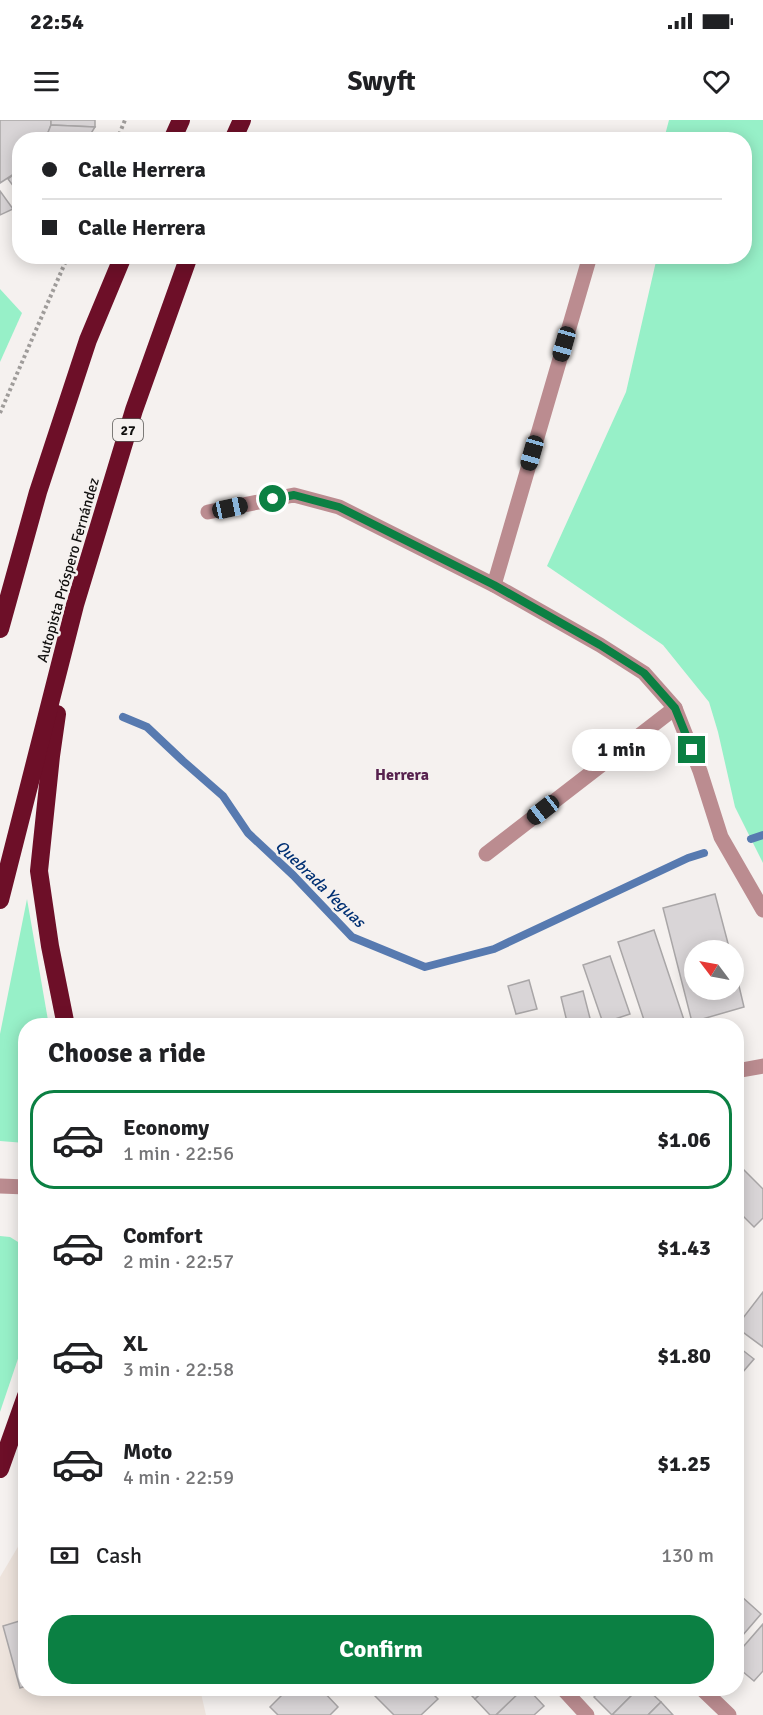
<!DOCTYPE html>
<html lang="en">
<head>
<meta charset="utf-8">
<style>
  body { margin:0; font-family:Signika,sans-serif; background:#f6f6f6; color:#202124; height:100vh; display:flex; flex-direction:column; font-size:22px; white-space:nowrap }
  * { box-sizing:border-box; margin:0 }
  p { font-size:20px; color:#757577 }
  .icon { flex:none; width:33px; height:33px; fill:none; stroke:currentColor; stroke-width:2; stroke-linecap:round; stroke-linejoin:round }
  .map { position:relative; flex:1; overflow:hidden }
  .panel { position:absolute; left:18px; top:898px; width:726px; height:678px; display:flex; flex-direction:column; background:#fff; border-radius:24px; box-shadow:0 3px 15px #0003 }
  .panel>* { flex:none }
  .hud { position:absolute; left:12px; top:12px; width:740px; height:132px; border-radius:24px; box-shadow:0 3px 15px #0003; display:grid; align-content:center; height:132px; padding:0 30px; background:#fff }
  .needle { width:39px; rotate:302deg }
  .fabs { position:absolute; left:684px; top:820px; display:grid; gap:12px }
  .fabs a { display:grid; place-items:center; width:60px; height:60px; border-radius:50%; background:#fff; box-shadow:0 3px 15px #0003; font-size:30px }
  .end { position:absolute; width:27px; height:27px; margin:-14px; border:8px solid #0b8043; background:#fff; box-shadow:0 0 0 3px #fff }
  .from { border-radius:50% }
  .bubble { position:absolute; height:42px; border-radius:21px; background:#fff; box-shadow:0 3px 15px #0003; font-size:20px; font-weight:800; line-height:42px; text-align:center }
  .car { position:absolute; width:18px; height:36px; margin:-18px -9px; border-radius:8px; box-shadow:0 0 4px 2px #0007; background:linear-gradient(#222 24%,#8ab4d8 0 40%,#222 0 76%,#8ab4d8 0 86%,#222 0) }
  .hud b { display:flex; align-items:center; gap:21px; height:57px; font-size:22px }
  .hud b+b { border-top:2px solid #e0e0e0 }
  .hud i { width:15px; height:15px; background:#202124 }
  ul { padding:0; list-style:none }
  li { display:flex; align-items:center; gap:18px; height:99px; margin:0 12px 9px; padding:0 18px; border:3px solid transparent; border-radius:24px }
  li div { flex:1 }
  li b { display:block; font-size:22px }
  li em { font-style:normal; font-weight:800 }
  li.current { border-color:#0b8043 }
  li>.icon { width:54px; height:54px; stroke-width:1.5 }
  h2 { padding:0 30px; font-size:27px; line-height:72px }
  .pay { display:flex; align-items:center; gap:15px; height:66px; padding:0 30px; font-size:22px }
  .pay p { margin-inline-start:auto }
  .button { display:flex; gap:12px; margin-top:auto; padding:12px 30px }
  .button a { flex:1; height:69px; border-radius:24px; background:#0b8043; color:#fff; font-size:24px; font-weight:800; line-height:69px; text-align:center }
  .status { display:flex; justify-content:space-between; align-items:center; height:42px; padding:0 30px; background:#fff; direction:ltr }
  .status svg { height:16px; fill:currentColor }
  header { display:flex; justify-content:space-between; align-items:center; height:78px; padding:0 30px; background:#fff; font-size:27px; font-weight:800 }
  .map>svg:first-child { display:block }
</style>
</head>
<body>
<div class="status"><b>22:54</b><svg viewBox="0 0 49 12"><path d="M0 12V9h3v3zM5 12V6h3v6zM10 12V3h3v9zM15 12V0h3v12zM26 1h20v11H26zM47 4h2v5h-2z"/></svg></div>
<header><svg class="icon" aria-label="menu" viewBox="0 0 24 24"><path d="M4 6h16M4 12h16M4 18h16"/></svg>Swyft<svg class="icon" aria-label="heart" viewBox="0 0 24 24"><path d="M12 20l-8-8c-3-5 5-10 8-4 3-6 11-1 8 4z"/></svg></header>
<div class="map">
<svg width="763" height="1595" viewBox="0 0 763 1595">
  <rect width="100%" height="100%" fill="#f5f1ef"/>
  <polygon fill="#eee4dd" points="25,1415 26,1569 200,1569 206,1595 0,1595 0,1457"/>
  <g fill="#97f0c8">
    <polygon points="669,0 763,0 763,743 735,687 718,612 709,582 663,525 547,446 626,272 657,137 744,136 744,20 664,19"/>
    <polygon points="0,169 22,193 0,242"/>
    <polygon points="27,779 49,906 26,906 25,1023 0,1021 0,914"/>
    <polygon points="0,1116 10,1117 26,1127 25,1218 0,1292"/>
  </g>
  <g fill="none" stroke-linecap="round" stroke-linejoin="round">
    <g stroke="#577ab0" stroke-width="8">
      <polyline points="123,597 147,607 183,641 223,676 248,713 293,755 352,817 425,847 494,829 688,738 704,733"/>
      <polyline points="751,719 763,715"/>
    </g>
  </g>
  <g fill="#d9d5d7" stroke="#a9a6a7" stroke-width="1.5">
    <polygon points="0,0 51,0 51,5 45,20 20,20 20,50 0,63"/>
    <polygon points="51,0 95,0 95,7 51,5"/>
    <polygon points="51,5 95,7 87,20 45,20"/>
    <polygon points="20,50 20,75 8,59"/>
    <polygon points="0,71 13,89 0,95"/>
    <polygon points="715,774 730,831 694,831 694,870 734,870 734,845 744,887 692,902 663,788"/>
    <polygon points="654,810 684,900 668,906 646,906 618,822"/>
    <polygon points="610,836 630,894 603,903 583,845"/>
    <polygon points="529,860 537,889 516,894 508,866"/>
    <polygon points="583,871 592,906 568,906 561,877"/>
    <polygon points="738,1044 763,1069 763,1098 754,1107 736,1089 736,1045"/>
    <polygon points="763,1172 763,1227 736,1207"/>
    <polygon points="736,1225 754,1239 736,1260"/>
    <polygon points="741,1476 761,1494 736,1523 736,1482"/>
    <polygon points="26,1499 26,1566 20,1568 3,1506"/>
    <polygon points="763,1504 763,1551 754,1561 736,1546 736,1535"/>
    <polygon points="288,1569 321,1569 338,1587 330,1595 278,1595 270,1587"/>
    <polygon points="368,1569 428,1569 438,1579 421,1595 394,1595"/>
    <polygon points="465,1569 486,1569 475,1579"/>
    <polygon points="486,1569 523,1569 496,1595 490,1595 475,1579"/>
    <polygon points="523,1569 528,1569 544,1586 534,1595 496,1595"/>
    <polygon points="602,1569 638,1569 612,1595 594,1577"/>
    <polygon points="638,1569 647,1569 661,1582 648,1595 612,1595"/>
    <polygon points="661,1582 673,1595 648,1595"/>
  </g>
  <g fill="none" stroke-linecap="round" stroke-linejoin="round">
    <g stroke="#9f9c9a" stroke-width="4" stroke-dasharray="3 3" stroke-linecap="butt">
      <polyline points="117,20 125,0"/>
      <polyline points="0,293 68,136"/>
    </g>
    <g stroke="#bb8c90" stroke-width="15">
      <polyline points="208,392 294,375 339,387 494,465 600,525 644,553 675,588 700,651 721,717 763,790"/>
      <polyline points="494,465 590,136"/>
      <polyline points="486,734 675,588"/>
      <polyline points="736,951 763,946"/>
      <polyline points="0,1066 26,1067"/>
      <polyline points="563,1569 587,1595"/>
      <polyline points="702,1569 729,1595"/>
    </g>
    <g stroke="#6d0f28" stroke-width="18">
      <polyline points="172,20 181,0"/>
      <polyline points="233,20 242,0"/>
      <polyline points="0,509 38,372 88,220 123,136"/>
      <polyline points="57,594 51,636 39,751 50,826 66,906"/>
      <polyline points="0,780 75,485 134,290 189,136"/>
      <polyline points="0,1349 26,1276"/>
    </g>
  </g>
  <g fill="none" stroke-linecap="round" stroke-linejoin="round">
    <polyline stroke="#0b8043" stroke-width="8" points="273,379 294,375 339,387 494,465 600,525 644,553 675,588 692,630"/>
  </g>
  <g text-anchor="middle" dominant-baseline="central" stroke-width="5" stroke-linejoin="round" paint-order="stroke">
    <rect fill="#f5f1ef" stroke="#555452" stroke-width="1.5" x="113" y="299" width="30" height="22" rx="4.5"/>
    <g font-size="14" font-weight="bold" fill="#11100f">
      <text x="128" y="310">27</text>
    </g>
    <g font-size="15" fill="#11100f" stroke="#f5f1ef">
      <text transform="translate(68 450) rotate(-74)">Autopista Próspero Fernández</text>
    </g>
    <g font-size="16" font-weight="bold" fill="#57214e" stroke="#f5f1ef">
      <text x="402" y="655">Herrera</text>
    </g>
    <g font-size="16" font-style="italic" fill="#003073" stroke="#f5f1ef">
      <text transform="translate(320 764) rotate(44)">Quebrada Yeguas</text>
    </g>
  </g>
</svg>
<div class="fabs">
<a><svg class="needle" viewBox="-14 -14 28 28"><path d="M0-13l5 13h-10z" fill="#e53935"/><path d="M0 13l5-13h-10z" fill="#757577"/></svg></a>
</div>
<i class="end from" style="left:273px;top:379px"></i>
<i class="end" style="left:692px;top:630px"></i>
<div class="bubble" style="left:572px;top:609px;width:99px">1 min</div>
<i class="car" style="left:564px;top:224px;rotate:196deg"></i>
<i class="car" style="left:532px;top:333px;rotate:196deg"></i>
<i class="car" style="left:230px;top:388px;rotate:78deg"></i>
<i class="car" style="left:543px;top:690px;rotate:232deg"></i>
<div class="hud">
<b><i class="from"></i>Calle Herrera</b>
<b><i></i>Calle Herrera</b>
</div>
<section class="panel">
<h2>Choose a ride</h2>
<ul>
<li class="current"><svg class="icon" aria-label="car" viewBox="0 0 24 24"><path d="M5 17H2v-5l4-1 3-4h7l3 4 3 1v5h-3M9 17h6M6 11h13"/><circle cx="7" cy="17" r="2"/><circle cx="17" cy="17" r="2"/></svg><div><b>Economy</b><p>1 min · 22:56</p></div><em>$1.06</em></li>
<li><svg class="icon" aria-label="car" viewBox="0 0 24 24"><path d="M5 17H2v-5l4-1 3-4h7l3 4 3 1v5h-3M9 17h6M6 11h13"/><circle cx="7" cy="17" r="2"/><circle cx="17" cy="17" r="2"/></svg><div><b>Comfort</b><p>2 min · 22:57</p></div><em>$1.43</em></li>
<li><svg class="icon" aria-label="car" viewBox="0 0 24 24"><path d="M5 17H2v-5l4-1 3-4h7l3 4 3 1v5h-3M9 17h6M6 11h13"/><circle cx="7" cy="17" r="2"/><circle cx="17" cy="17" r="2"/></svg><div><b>XL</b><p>3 min · 22:58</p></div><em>$1.80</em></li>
<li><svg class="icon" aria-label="car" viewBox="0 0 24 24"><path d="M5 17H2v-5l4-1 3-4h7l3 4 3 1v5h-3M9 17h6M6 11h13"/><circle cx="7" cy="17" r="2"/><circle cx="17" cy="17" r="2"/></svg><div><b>Moto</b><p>4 min · 22:59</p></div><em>$1.25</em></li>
</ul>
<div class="pay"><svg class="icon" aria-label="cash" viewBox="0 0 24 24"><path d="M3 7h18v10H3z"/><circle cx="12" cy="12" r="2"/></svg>Cash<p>130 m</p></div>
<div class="button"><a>Confirm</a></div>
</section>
</div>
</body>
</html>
